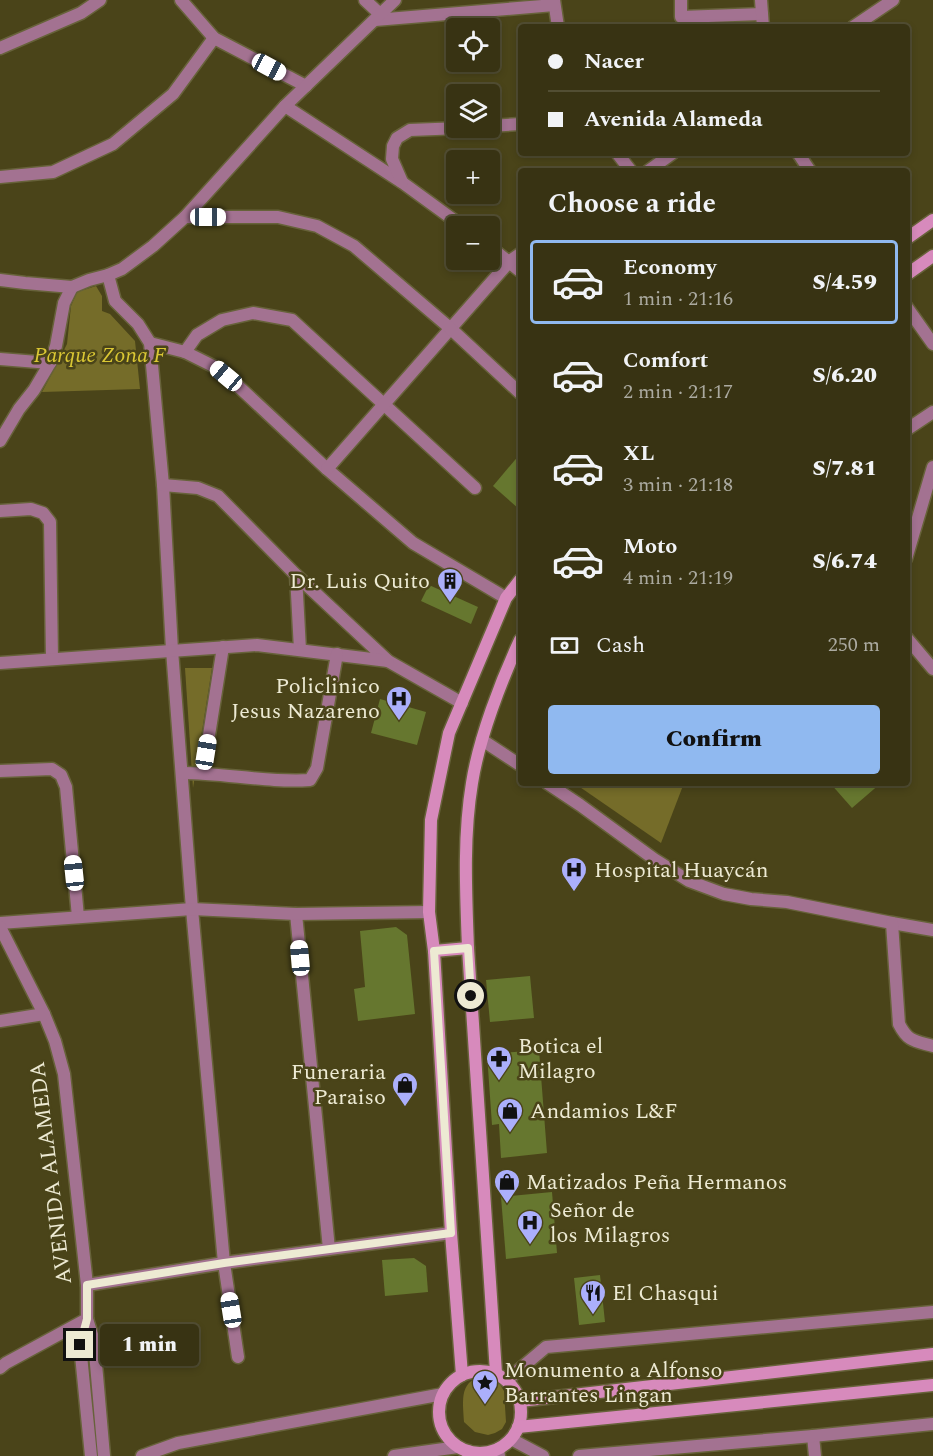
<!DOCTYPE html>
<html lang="en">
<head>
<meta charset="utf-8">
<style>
  body { margin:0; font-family:Spectral,serif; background:#433f21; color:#f1f3f6; height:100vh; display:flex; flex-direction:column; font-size:22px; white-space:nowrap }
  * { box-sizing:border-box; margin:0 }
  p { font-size:20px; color:#abaaa0 }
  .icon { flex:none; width:33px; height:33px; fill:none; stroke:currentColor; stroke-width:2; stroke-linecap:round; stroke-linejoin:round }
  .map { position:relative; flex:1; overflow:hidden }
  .sheet { position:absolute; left:518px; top:168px; width:392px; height:618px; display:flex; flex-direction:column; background:#383313; border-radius:6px; box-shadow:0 3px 9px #0003,0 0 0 2px #524e33 }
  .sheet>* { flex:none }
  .hud { position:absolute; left:518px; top:24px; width:392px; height:132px; border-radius:6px; box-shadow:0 3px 9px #0003,0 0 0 2px #524e33; display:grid; align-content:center; height:132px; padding:0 30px; background:#383313 }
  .controls { position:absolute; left:446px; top:18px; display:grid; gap:12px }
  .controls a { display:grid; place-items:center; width:54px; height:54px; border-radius:6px; background:#383313; box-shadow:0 3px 9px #0003,0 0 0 2px #524e33; font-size:30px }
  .end { position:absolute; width:27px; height:27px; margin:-14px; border:8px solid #edead3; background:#111; box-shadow:0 0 0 3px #111 }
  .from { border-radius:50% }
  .bubble { position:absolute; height:42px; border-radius:6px; background:#383313; box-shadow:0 3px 9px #0003,0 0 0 2px #524e33; font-size:20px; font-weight:800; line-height:42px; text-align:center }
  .car { position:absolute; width:18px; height:36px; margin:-18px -9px; border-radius:8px; box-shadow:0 0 4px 2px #0007; background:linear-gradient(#fff 24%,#345 0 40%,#fff 0 76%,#345 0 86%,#fff 0) }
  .hud b { display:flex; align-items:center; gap:21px; height:57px; font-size:22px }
  .hud b+b { border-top:2px solid #524e33 }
  .hud i { width:15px; height:15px; background:#f1f3f6 }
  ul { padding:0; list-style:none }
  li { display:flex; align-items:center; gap:18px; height:84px; margin:0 12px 9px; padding:0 18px; border:3px solid transparent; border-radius:6px }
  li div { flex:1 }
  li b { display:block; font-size:22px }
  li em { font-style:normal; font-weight:800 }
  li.on { border-color:#90b9f0 }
  li>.icon { width:54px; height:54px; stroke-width:1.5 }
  h2 { padding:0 30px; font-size:27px; line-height:72px }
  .pay { display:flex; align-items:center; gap:15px; height:66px; padding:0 30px; font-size:22px }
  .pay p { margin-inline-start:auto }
  .button { display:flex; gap:12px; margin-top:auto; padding:12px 30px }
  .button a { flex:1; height:69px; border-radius:6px; background:#90b9f0; color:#111; font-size:24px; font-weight:800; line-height:69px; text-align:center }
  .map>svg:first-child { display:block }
</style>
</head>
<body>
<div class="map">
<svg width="933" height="1456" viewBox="0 0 933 1456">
  <rect width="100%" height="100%" fill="#4a4419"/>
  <g fill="#756c29">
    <polygon points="96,286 102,296 102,311 110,314 135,341 140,389 42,392 58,362 67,344 71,306 77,292"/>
    <polygon points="185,668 212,668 193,788"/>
    <polygon points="574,783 684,783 661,843"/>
    <path d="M 488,1376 L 499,1383 L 504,1391 L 506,1422 L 502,1429 L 495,1433 L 488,1435 L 475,1432 L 464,1422 C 463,1400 458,1378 488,1376 Z"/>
  </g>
  <g fill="#66772f">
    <polygon points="520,454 520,510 493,486"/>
    <polygon points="429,585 478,607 471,624 421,601"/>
    <polygon points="380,699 426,712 417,745 371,733"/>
    <polygon points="830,783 881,783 852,808"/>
    <polygon points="396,927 407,935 415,1014 358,1021 354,989 365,987 360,931"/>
    <polygon points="530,976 534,1018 490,1022 486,980"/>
    <polygon points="539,1050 547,1153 501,1158 499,1124 492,1125 487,1054"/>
    <polygon points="552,1192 557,1253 506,1259 501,1197"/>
    <polygon points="414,1258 426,1266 428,1292 385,1296 382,1260"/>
    <polygon points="600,1275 605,1322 579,1325 574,1278"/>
  </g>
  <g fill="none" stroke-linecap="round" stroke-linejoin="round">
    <defs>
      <g id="minor">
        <polyline points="181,0 214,38 306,86"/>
        <polyline points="365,0 381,15"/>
        <polyline points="554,0 558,27"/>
        <polyline points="681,0 681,17 762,14"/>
        <polyline points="761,0 763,27"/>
        <polyline points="375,20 554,5"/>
        <polyline points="853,27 893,0"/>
        <polyline points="0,48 81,13 100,0"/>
        <polyline points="285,106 403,183 462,226"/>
        <polyline points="489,126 520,124"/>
        <polyline points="617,153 631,171"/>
        <polyline points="798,153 810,171"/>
        <polyline points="648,171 673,153"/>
        <polyline points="0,177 53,172 113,144 173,94 214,38"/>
        <polyline points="402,182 392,159 393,146 397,138 410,130 461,128"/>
        <polyline points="185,217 285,106 395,0"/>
        <polyline points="489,246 520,271"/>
        <polyline points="108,275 115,301 138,324 150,343 163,485 172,650 192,909 224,1263 238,1357"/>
        <polyline points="906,306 933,344"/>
        <polyline points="150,343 185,352 215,367 237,385 327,469 413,543 506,598"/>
        <polyline points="185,352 197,335 222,320 253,313 292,320 475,488"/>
        <polyline points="0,359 50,363"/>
        <polyline points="906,430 933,412"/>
        <polyline points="0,441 19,409 34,390 50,363 56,346 64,303 72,287"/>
        <polyline points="327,469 510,261 520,254"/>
        <polyline points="163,485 198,488 218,496 296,575 388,661 462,703"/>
        <polyline points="0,511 31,509 43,513 50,522 52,659"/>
        <polyline points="906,559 933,467"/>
        <polyline points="296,575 300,650"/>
        <polyline points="906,637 933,669"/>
        <polyline points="0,663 257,645 388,661"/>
        <polyline points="482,740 520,765"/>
        <polyline points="0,771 52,769 61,775 66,787 78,917"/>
        <path d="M 182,773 C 225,773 268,783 310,780 L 317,768 L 337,654"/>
        <polyline points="203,773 223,647"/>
        <polyline points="547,783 580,805 654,859 689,881 724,894 751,899 787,902 892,923 933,930"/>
        <polyline points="296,914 329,1249"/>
        <polyline points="0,923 192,909 296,914 429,912"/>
        <path d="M 892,923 L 899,1024 C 908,1042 915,1041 933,1046"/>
        <polyline points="0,927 44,1014 55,1041 64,1074 87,1285 87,1319 80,1345 91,1456"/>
        <polyline points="0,1021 44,1014"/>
        <polyline points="87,1285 224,1263 451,1233"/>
        <polyline points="87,1319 94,1341 104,1456"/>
        <polyline points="0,1368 6,1363 87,1319"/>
        <polyline points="813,1436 815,1456"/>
      </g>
      <g id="tertiary">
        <polyline points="0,280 25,283 72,287 89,280 108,275 122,269 153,246 185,217 278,217 317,226 354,246 450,328 520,393"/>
        <polyline points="507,1380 546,1347 933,1312"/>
        <polyline points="511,1439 543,1456"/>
        <polyline points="498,1449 499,1456"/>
        <polyline points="468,1451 468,1456"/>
        <polyline points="142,1456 178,1443 443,1394"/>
        <polyline points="394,1456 458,1447"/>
        <polyline points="579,1456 813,1436 933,1424"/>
      </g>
      <g id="secondary">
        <polyline points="906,239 933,220"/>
        <polyline points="906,275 933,256"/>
        <polyline points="434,951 468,948"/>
        <circle cx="480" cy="1412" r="41"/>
        <path d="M 496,1373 L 468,948 C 466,893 463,837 472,783 C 479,738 501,681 520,640"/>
        <polyline points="462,1375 451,1233 434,951 429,912 431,820 449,733 506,598 520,580"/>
        <polyline points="520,1401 933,1354"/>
        <polyline points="518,1427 933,1385"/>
      </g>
    </defs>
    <use href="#minor" stroke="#67623a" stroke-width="15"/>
    <use href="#tertiary" stroke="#67623a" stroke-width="15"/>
    <use href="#secondary" stroke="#67623a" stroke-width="15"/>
    <use href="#minor" stroke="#a37291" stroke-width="12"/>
    <use href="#tertiary" stroke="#a37291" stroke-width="12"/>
    <use href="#secondary" stroke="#d78abc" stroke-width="12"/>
  </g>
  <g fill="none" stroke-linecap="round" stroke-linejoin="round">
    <polyline stroke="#edead3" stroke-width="8" points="80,1345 87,1319 87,1285 224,1263 451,1233 434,951 468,948 471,996"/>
  </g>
  <defs>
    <symbol id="building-pin" viewBox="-11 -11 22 30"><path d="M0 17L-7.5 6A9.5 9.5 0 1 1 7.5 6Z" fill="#abaffb" stroke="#4a4419"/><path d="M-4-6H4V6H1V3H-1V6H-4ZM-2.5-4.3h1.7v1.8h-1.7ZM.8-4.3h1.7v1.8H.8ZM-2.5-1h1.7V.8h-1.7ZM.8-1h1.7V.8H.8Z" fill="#111"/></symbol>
    <symbol id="hospital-pin" viewBox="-11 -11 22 30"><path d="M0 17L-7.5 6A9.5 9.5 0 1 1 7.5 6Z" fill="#abaffb" stroke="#4a4419"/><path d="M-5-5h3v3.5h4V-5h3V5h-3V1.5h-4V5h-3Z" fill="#111"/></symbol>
    <symbol id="pharmacy-pin" viewBox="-11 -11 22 30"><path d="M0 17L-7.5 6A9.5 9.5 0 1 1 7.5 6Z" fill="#abaffb" stroke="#4a4419"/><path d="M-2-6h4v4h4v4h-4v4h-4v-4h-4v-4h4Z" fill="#111"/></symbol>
    <symbol id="shop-pin" viewBox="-11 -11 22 30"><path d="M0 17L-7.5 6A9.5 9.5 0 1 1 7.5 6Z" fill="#abaffb" stroke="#4a4419"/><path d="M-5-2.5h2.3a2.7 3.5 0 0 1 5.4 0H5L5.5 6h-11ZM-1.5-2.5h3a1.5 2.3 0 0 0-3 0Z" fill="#111"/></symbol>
    <symbol id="restaurant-pin" viewBox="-11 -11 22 30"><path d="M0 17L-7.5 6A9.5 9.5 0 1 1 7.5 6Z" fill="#abaffb" stroke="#4a4419"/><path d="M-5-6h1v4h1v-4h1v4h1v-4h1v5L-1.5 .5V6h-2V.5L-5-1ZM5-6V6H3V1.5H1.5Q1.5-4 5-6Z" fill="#111"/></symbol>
    <symbol id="sight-pin" viewBox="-11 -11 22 30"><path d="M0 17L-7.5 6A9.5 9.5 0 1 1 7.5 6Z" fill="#abaffb" stroke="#4a4419"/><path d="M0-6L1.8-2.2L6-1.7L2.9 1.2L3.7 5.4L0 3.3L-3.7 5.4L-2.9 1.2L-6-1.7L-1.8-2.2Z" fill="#111"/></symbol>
  </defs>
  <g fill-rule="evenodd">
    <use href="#building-pin" x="435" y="566" width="30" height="40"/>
    <use href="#hospital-pin" x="384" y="684" width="30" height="40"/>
    <use href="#hospital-pin" x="559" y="855" width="30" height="40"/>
    <use href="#pharmacy-pin" x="484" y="1044" width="30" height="40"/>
    <use href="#shop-pin" x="390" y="1070" width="30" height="40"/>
    <use href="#shop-pin" x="495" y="1096" width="30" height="40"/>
    <use href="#shop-pin" x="492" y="1167" width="30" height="40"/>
    <use href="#hospital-pin" x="515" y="1208" width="30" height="40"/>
    <use href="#restaurant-pin" x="578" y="1278" width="30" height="40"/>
    <use href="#sight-pin" x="470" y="1368" width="30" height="40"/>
  </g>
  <g text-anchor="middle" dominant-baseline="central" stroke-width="5" stroke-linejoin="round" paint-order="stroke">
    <g font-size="22" font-style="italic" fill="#dac734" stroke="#4a4419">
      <text x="100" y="355">Parque Zona F</text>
    </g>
    <g font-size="22" fill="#edead3" stroke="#4a4419" text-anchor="start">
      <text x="430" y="581" text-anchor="end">Dr. Luis Quito</text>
      <text x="380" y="686" text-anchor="end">Policlinico<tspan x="380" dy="25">Jesus Nazareno</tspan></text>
      <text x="594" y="870">Hospital Huaycán</text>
      <text x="518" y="1046">Botica el<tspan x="518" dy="25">Milagro</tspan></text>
      <text x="386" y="1072" text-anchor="end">Funeraria<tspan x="386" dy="25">Paraiso</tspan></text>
      <text x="530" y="1111">Andamios L&amp;F</text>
      <text x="526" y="1182">Matizados Peña Hermanos</text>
      <text x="550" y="1210">Señor de<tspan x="550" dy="25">los Milagros</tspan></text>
      <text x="612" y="1293">El Chasqui</text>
      <text x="504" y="1370">Monumento a Alfonso<tspan x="504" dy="25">Barrantes Lingan</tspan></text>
    </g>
    <g font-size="22" fill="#edead3" stroke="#4a4419">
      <text transform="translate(51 1173) rotate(-97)">AVENIDA ALAMEDA</text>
    </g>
  </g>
</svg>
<div class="controls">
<a><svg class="icon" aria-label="locate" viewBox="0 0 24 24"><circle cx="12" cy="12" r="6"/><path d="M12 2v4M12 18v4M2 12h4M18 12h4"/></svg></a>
<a><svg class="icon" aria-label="layers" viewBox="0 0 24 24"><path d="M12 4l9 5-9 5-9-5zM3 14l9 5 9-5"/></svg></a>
<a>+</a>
<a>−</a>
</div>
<i class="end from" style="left:471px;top:996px"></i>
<i class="end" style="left:80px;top:1345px"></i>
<div class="bubble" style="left:100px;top:1324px;width:99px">1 min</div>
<i class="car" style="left:269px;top:67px;rotate:118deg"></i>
<i class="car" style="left:208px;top:217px;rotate:90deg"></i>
<i class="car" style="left:226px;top:376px;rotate:310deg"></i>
<i class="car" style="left:206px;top:752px;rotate:9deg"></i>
<i class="car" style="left:74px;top:873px;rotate:354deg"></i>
<i class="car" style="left:300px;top:958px;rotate:355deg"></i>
<i class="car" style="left:231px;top:1310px;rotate:351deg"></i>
<div class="hud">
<b><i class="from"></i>Nacer</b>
<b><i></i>Avenida Alameda</b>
</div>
<section class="sheet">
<h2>Choose a ride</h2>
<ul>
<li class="on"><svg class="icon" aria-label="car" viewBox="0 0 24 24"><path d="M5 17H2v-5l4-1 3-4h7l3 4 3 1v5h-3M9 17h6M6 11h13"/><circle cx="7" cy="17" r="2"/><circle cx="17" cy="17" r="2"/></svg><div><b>Economy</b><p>1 min · 21:16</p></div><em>S/4.59</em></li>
<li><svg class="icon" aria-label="car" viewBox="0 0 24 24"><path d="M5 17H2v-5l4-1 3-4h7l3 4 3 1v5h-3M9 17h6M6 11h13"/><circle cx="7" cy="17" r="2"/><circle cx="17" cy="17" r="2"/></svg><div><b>Comfort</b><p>2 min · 21:17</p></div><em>S/6.20</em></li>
<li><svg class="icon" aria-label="car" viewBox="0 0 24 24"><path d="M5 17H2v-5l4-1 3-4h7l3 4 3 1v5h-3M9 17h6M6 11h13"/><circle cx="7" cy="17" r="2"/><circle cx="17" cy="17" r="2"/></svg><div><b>XL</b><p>3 min · 21:18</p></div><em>S/7.81</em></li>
<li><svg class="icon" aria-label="car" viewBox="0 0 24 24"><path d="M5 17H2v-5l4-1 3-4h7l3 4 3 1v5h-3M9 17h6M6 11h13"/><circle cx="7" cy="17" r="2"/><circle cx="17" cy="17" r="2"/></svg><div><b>Moto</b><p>4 min · 21:19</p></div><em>S/6.74</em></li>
</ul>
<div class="pay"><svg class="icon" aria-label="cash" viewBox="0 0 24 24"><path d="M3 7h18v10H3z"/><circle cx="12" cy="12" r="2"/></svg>Cash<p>250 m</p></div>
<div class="button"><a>Confirm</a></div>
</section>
</div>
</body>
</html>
